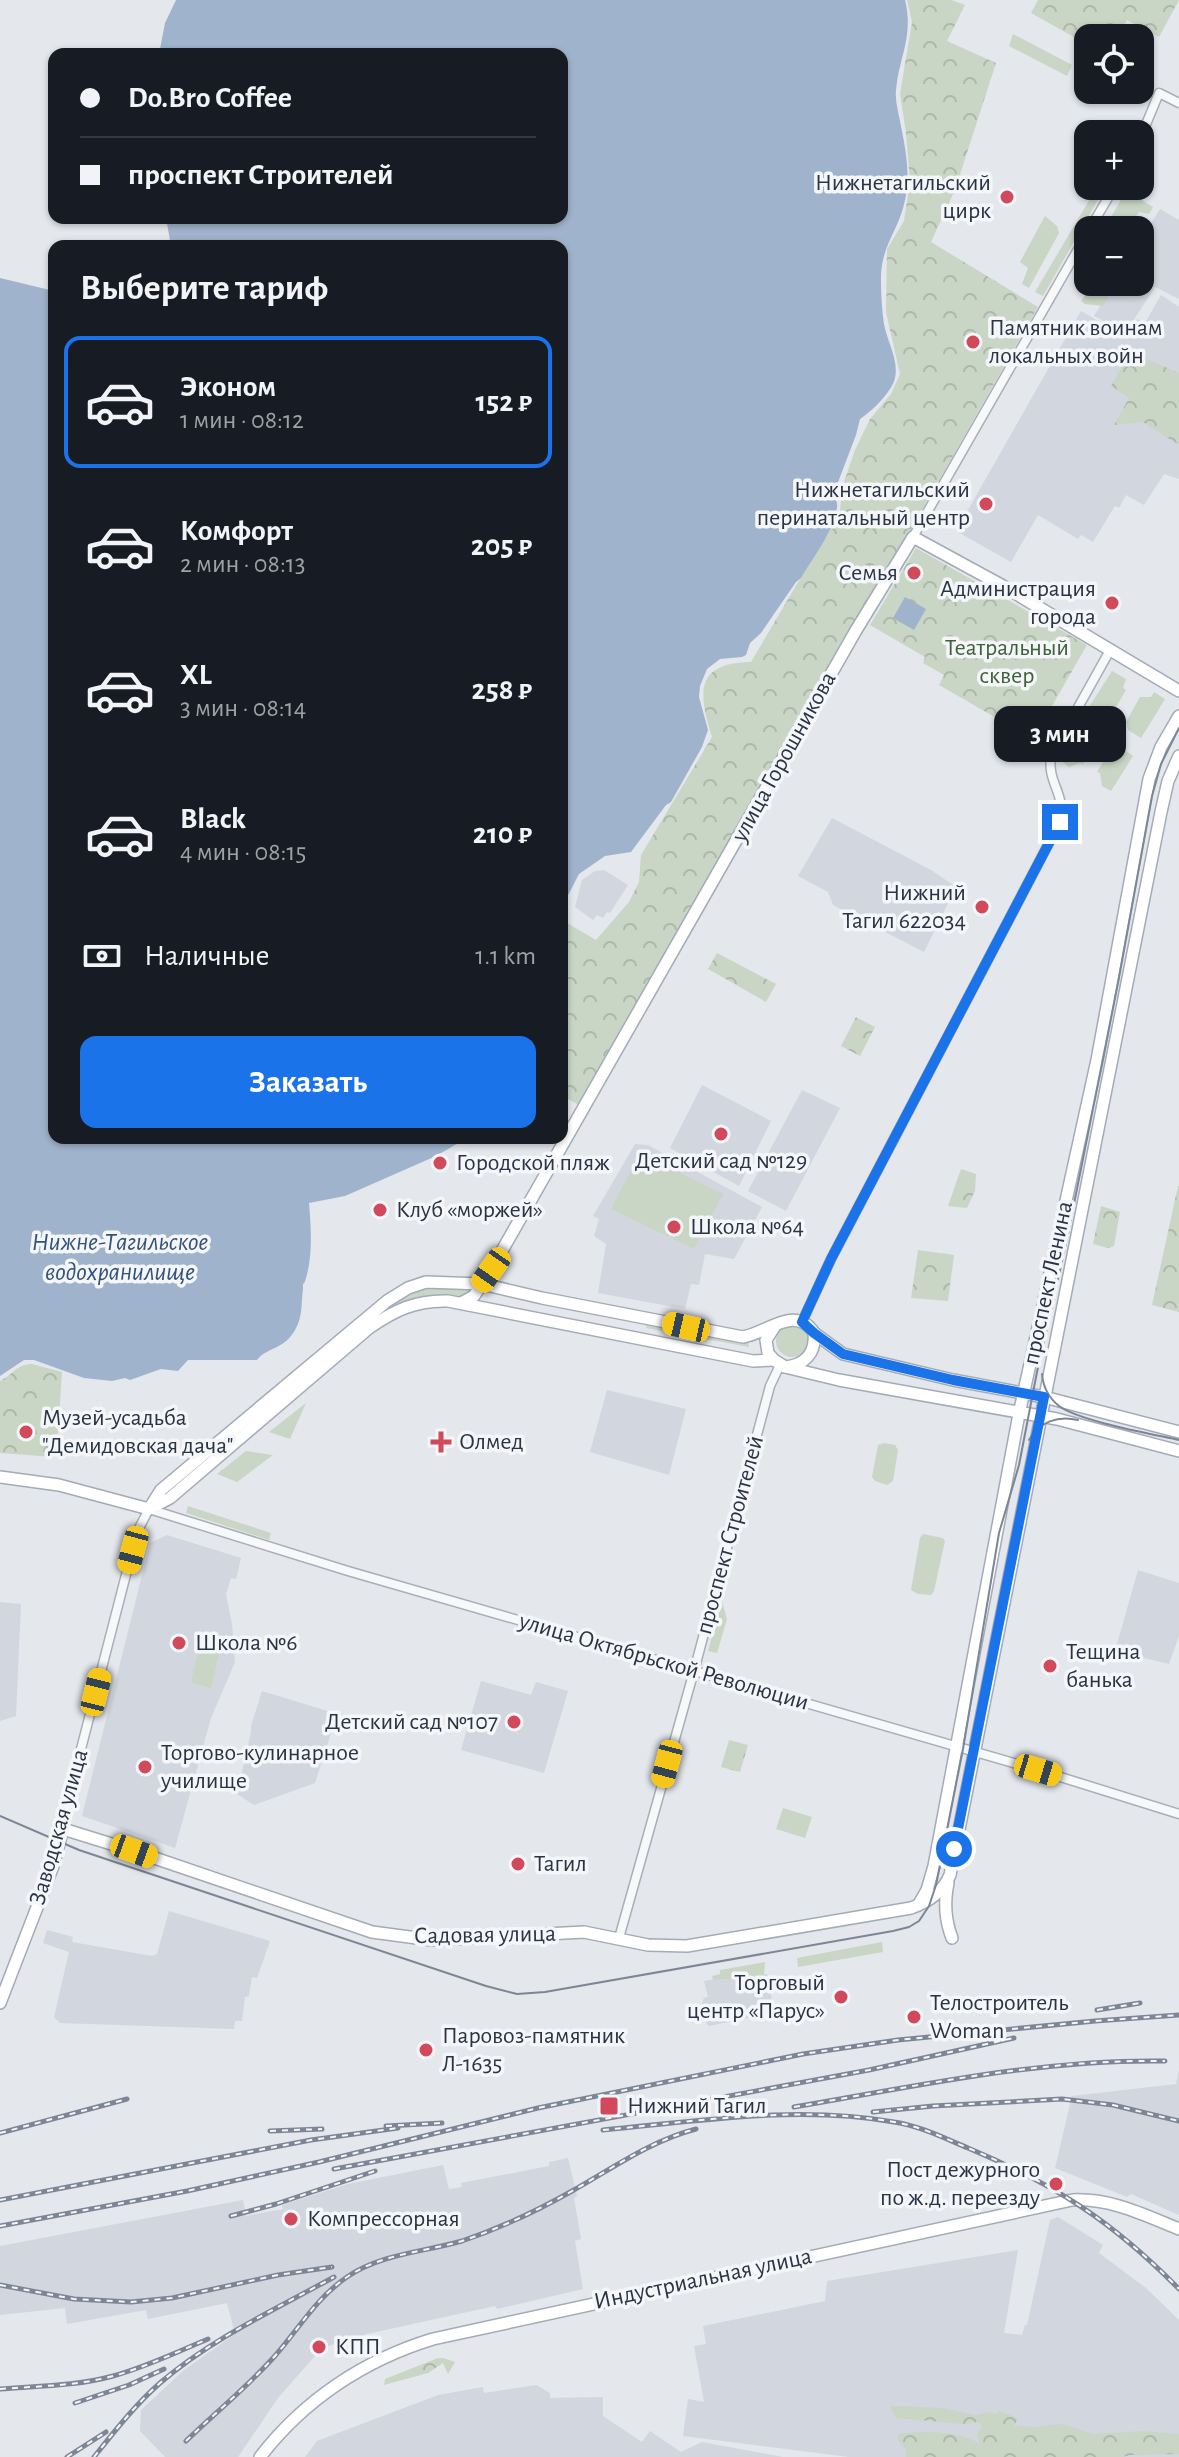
<!DOCTYPE html>
<html lang="ru">
<head>
<meta charset="utf-8">
<style>
  body { margin:0; font-family:"Alegreya Sans",sans-serif; background:#242831; color:#f1f3f6; height:100vh; display:flex; flex-direction:column; font-size:30px; white-space:nowrap }
  * { box-sizing:border-box; margin:0 }
  p { font-size:26px; color:#9ea1a6 }
  .icon { flex:none; width:44px; height:44px; fill:none; stroke:currentColor; stroke-width:2; stroke-linecap:round; stroke-linejoin:round }
  .map { position:relative; flex:1; overflow:hidden }
  .sheet { position:absolute; left:48px; top:240px; width:520px; height:904px; display:flex; flex-direction:column; background:#171b24; border-radius:16px; box-shadow:0 2px 6px #0004 }
  .sheet>* { flex:none }
  .hud { position:absolute; left:48px; top:48px; width:520px; height:176px; border-radius:16px; box-shadow:0 2px 6px #0004; display:grid; align-content:center; height:176px; padding:0 32px; background:#171b24 }
  .buttons { position:absolute; left:1074px; top:24px; display:grid; gap:16px }
  .buttons a { display:grid; place-items:center; width:80px; height:80px; border-radius:16px; background:#171b24; box-shadow:0 2px 6px #0004; font-size:40px }
  .end { position:absolute; width:36px; height:36px; margin:-18px; border:10px solid #1a73e8; background:#fff; box-shadow:0 0 0 4px #fff }
  .from { border-radius:50% }
  .bubble { position:absolute; height:56px; border-radius:16px; background:#171b24; box-shadow:0 2px 6px #0004; font-size:26px; font-weight:700; line-height:56px; text-align:center }
  .car { position:absolute; width:24px; height:48px; margin:-24px -12px; border-radius:10px; box-shadow:0 0 6px 2px #0007; background:linear-gradient(#f5c518 24%,#345 0 40%,#f5c518 0 76%,#345 0 86%,#f5c518 0) }
  .hud b { display:flex; align-items:center; gap:28px; height:76px; font-size:30px }
  .hud b+b { border-top:2px solid #363941 }
  .hud i { width:20px; height:20px; background:#f1f3f6 }
  ul { padding:0; list-style:none }
  li { display:flex; align-items:center; gap:24px; height:132px; margin:0 16px 12px; padding:0 16px; border:4px solid transparent; border-radius:16px }
  li div { flex:1 }
  li b { display:block; font-size:30px }
  li em { font-style:normal; font-weight:700 }
  li.current { border-color:#1a73e8 }
  li>.icon { width:72px; height:72px; stroke-width:1.5 }
  h2 { padding:0 32px; font-size:36px; line-height:96px }
  .pay { display:flex; align-items:center; gap:20px; height:88px; padding:0 32px; font-size:30px }
  .pay p { margin-inline-start:auto }
  .primary-button { display:flex; gap:16px; margin-top:auto; padding:16px 32px }
  .primary-button a { flex:1; height:92px; border-radius:16px; background:#1a73e8; color:#fff; font-size:32px; font-weight:700; line-height:92px; text-align:center }
  .map>svg:first-child { display:block }
</style>
</head>
<body>
<div class="map">
<svg width="1179" height="2457" viewBox="0 0 1179 2457">
  <defs>
    <pattern id="forest-crowns" width="20" height="18" patternUnits="userSpaceOnUse" patternTransform="scale(2)"><rect width="20" height="18" fill="#c9d6c5"/><path d="M2 6a3 3 0 1 1 6 0M12 15a3 3 0 1 1 6 0" fill="none" stroke="#adb8ab"/></pattern>
  </defs>
  <rect width="100%" height="100%" fill="#e4e7ec"/>
  <g fill="#d2d6de">
    <polygon points="1160,209 1179,220 1179,299 1155,287 1126,332 1094,316 1115,282 1140,282 1140,241"/>
    <polygon points="1161,295 1179,307 1179,479 1164,474 1144,505 1126,495 1119,508 1115,506 1093,542 1081,535 1078,539 1038,515 1011,562 956,531 1081,311 1126,337 1137,319 1145,323"/>
    <polygon points="832,818 931,870 956,887 924,952 833,905 828,892 798,876"/>
    <polygon points="604,870 628,885 610,913 607,912 603,918 597,915 593,920 575,907 582,880 595,871"/>
    <polygon points="702,1085 771,1121 739,1186 670,1148"/>
    <polygon points="802,1090 840,1108 786,1211 748,1191"/>
    <polygon points="635,1144 648,1145 762,1207 734,1259 705,1254 699,1285 691,1284 685,1309 598,1293 606,1244 594,1236 599,1219 593,1216"/>
    <polygon points="607,1390 686,1409 669,1475 590,1452"/>
    <polygon points="167,1535 241,1558 236,1579 231,1578 226,1594 232,1624 235,1662 211,1718 175,1848 82,1816 150,1543"/>
    <polygon points="1138,1570 1179,1583 1179,1636 1169,1664 1115,1651"/>
    <polygon points="0,1602 21,1604 16,1716 0,1721"/>
    <polygon points="481,1681 531,1695 536,1682 568,1691 544,1773 461,1750"/>
    <polygon points="262,1691 337,1714 315,1783 254,1805 237,1794 251,1732 251,1726"/>
    <polygon points="169,1911 270,1941 257,1978 252,1977 249,1996 245,1997 242,2021 235,2021 234,2029 60,2023 54,2017 69,1952 43,1943 47,1930 73,1937 72,1942 152,1956 157,1954"/>
    <polygon points="767,1974 774,2010 771,2013 709,2026 706,2023 702,2003 704,1998 708,1997 704,1981 735,1976 743,1978"/>
    <polygon points="1179,2070 1179,2215 1131,2194 1127,2197 1055,2168 1072,2096 1176,2084"/>
    <polygon points="568,2158 577,2196 574,2198 581,2239 575,2241 583,2289 497,2309 495,2306 367,2334 322,2348 278,2398 238,2457 165,2457 140,2431 141,2410 184,2370 235,2334 227,2303 148,2319 146,2310 67,2324 65,2308 0,2315 0,2246 243,2200 246,2216 283,2209 282,2205 348,2184 443,2165 449,2189 462,2187 461,2183 549,2166 549,2162"/>
    <polygon points="1058,2217 1103,2245 1099,2253 1146,2288 1179,2320 1179,2457 849,2457 683,2436 688,2399 704,2402 694,2346 706,2344 703,2326 825,2301 827,2281 1018,2250 1004,2333 1022,2335 1025,2325 1027,2325 1050,2220"/>
    <polygon points="536,2385 550,2393 550,2398 603,2397 603,2416 642,2442 650,2431 681,2452 702,2442 783,2457 305,2457 317,2441 438,2395 483,2387 484,2393"/>
  </g>
  <g fill="#c9d6c5">
    <polygon points="1013,34 1072,65 1067,76 1009,46"/>
    <polygon points="1097,187 1103,191 1043,296 1035,292"/>
    <polygon points="1126,191 1153,207 1149,214 1139,212 1133,221 1111,217"/>
    <polygon points="1045,216 1057,226 1059,233 1029,288 1022,284 1028,268 1020,262"/>
    <polygon points="1095,282 1116,282 1103,306 1085,304 1081,301"/>
    <polygon points="1112,671 1126,679 1123,688 1126,690 1112,714 1104,717 1089,707"/>
    <polygon points="1154,692 1165,699 1141,738 1128,730 1126,722 1140,697 1151,697"/>
    <polygon points="1081,724 1094,732 1097,740 1093,744 1083,764 1080,763 1069,767 1059,759"/>
    <polygon points="1119,746 1133,756 1111,791 1102,786 1100,773 1097,772 1111,748"/>
    <polygon points="640,1153 723,1194 694,1249 611,1209"/>
    <path d="M 425,1287 L 472,1289 L 473,1292 L 468,1296 C 422,1296 413,1292 373,1320 C 386,1306 407,1295 425,1287 Z"/>
    <polygon points="648,1322 748,1341 749,1347 646,1328"/>
    <circle cx="792" cy="1341" r="16"/>
    <polygon points="306,1403 290,1439 269,1432"/>
    <polygon points="884,1443 895,1445 898,1450 893,1481 887,1485 875,1481 872,1477 878,1445"/>
    <polygon points="246,1451 273,1455 237,1482 217,1474"/>
    <polygon points="188,1506 271,1533 269,1540 186,1513"/>
    <polygon points="923,1534 943,1538 945,1541 934,1591 931,1595 918,1594 911,1590 920,1538"/>
    <polygon points="722,1602 727,1619 717,1653 708,1651"/>
    <polygon points="203,1631 223,1636 211,1688 191,1682"/>
    <polygon points="783,1808 812,1817 805,1838 776,1829"/>
    <polygon points="882,1942 883,1952 798,1967 797,1958"/>
    <polygon points="765,1962 764,1975 713,1980 712,1976 720,1974 720,1970"/>
  </g>
  <g fill="url(#forest-crowns)">
    <path d="M 907,0 L 951,0 L 965,5 L 947,41 L 996,63 L 955,190 L 931,242 L 1038,307 L 581,1106 L 562,1096 L 562,920 L 596,940 L 629,902 L 639,882 L 641,855 L 712,737 C 698,692 695,663 751,662 L 840,511 L 842,488 L 855,450 L 870,419 L 891,394 L 900,374 L 886,312 L 887,249 L 904,221 L 910,181 L 906,133 L 900,94 L 912,22 Z"/>
    <polygon points="1038,0 1179,0 1159,37 1127,20 1117,38 1088,38 1088,45 1031,13"/>
    <polygon points="1130,352 1179,373 1179,445 1143,422 1114,425 1129,398 1111,386"/>
    <polygon points="916,548 1087,645 1033,739 939,685 944,675 923,663 925,657 870,625"/>
    <polygon points="717,953 776,984 766,1002 708,969"/>
    <polygon points="856,1017 875,1027 860,1056 841,1046"/>
    <polygon points="961,1169 976,1174 975,1191 967,1208 948,1206"/>
    <polygon points="1178,1186 1179,1186 1179,1312 1152,1305"/>
    <polygon points="1101,1206 1120,1212 1114,1246 1108,1248 1093,1244"/>
    <polygon points="918,1250 954,1255 948,1301 911,1298"/>
    <path d="M 32,1364 L 62,1372 L 57,1450 L 54,1457 L 0,1453 L 0,1381 C 14,1374 15,1365 32,1364 Z"/>
    <polygon points="729,1740 748,1745 740,1772 721,1767"/>
    <polygon points="438,2358 443,2358 455,2362 448,2374 443,2363 428,2373 384,2385 385,2379"/>
    <path d="M 891,2406 L 943,2408 L 975,2415 L 989,2412 L 996,2414 L 999,2411 L 1018,2418 L 1014,2426 L 1034,2427 L 1063,2424 L 1093,2434 L 1142,2431 L 1179,2434 L 1179,2454 L 1133,2455 L 1120,2457 L 906,2457 L 906,2450 L 898,2440 L 898,2434 C 920,2430 962,2431 980,2444 L 977,2434 L 982,2426 L 978,2422 L 963,2424 L 896,2418 L 890,2407 Z"/>
  </g>
  <g fill="#9fb4cc">
    <path d="M 176,0 L 905,0 C 914,37 899,56 896,90 C 895,100 898,111 900,121 C 905,146 911,174 905,200 C 899,231 880,246 881,281 C 881,295 882,311 884,324 C 887,341 899,360 895,378 C 892,392 871,412 860,419 L 856,435 L 835,490 C 834,498 838,501 837,508 C 832,534 814,556 801,578 L 796,582 L 761,633 L 750,643 L 746,655 L 742,657 L 720,659 L 707,669 L 700,686 L 699,697 L 708,730 L 702,747 L 671,802 L 666,805 L 631,852 L 605,856 L 579,874 L 562,907 L 562,246 L 171,246 L 166,218 L 562,218 L 562,54 L 159,54 L 165,23 Z"/>
    <path d="M 0,278 L 54,291 L 54,1138 L 467,1138 L 436,1156 L 345,1196 L 309,1203 C 311,1227 313,1254 306,1278 C 303,1289 303,1278 303,1289 C 301,1303 303,1317 295,1330 C 284,1350 267,1347 257,1360 L 188,1360 L 178,1371 L 161,1369 L 130,1380 L 125,1378 L 112,1381 L 84,1378 L 34,1360 L 24,1360 L 0,1376 Z"/>
    <polygon points="905,597 926,609 914,630 893,618"/>
  </g>
  <g fill="none" stroke-linecap="round" stroke-linejoin="round">
    <defs>
      <g id="minor">
        <polyline points="1140,139 1159,93 1179,103"/>
        <polyline points="1089,230 1115,186"/>
        <polyline points="913,537 1088,232"/>
        <path d="M 802,1322 L 831,1259 L 1060,822 C 1066,792 1047,784 1051,756 L 1109,652"/>
        <polyline points="63,1829 81,1749 137,1532 149,1509 348,1571 1038,1770 1179,1814"/>
        <polyline points="619,1938 694,1671 770,1386 780,1365"/>
      </g>
      <g id="major">
        <polyline points="461,1303 474,1296 491,1270 855,632 913,537 1003,586 1179,691"/>
        <polyline points="775,1326 766,1340 768,1353 774,1360 785,1367 839,1380 1057,1419 1179,1451"/>
        <polyline points="814,1333 843,1354 953,1380 1044,1397 1179,1432"/>
        <polyline points="0,1477 59,1485 149,1509"/>
        <path d="M 149,1509 L 161,1490 L 387,1301 L 408,1288 L 426,1282 L 482,1284 L 542,1298 L 743,1337 C 767,1333 796,1304 814,1333 C 816,1353 805,1365 785,1367"/>
        <path d="M 149,1509 L 170,1498 L 369,1328 C 395,1310 416,1300 448,1301 L 753,1361 L 774,1360"/>
        <path d="M 948,1883 C 944,1902 945,1920 952,1938"/>
        <polyline points="919,1904 927,1890 934,1866 1019,1414 1097,1060 1149,779 1161,747 1179,716"/>
        <path d="M 0,2003 L 53,1866 L 63,1829 L 134,1851 L 372,1932 L 432,1940 L 584,1932 L 648,1945 L 687,1946 L 911,1908 C 928,1902 943,1892 950,1875 L 1161,812 L 1168,781 L 1179,756"/>
        <path d="M 260,2457 C 304,2400 364,2360 433,2339 L 1072,2200 C 1111,2198 1144,2215 1179,2229"/>
      </g>
    </defs>
    <use href="#minor" stroke="#a9aeb7" stroke-width="11"/>
    <use href="#major" stroke="#a3abb8" stroke-width="14"/>
    <use href="#minor" stroke="#f7f8fa" stroke-width="8"/>
    <use href="#major" stroke="#fff" stroke-width="11"/>
    <g stroke="#7d8696" stroke-width="2">
      <path d="M 1042,1374 C 1043,1386 1049,1398 1059,1406 C 1079,1421 1152,1434 1179,1440"/>
      <path d="M 1029,1440 C 1039,1422 1058,1415 1078,1420"/>
      <polyline points="0,1816 79,1850 486,1986 517,1994 545,1992 893,1931 909,1927 919,1921 929,1906 936,1885 963,1749 999,1533 1019,1465 1037,1372 1067,1239 1118,983 1152,796 1161,764 1179,728"/>
    </g>
    <defs>
      <g id="rail">
        <polyline points="1097,2010 1140,2003"/>
        <path d="M 794,2107 C 917,2086 1040,2059 1165,2061"/>
        <polyline points="873,2112 933,2106 1062,2099 1113,2105 1179,2121"/>
        <polyline points="386,2126 442,2123"/>
        <path d="M 603,2130 C 699,2121 798,2105 894,2122 C 920,2126 944,2138 968,2148 C 1056,2185 1112,2221 1179,2289"/>
        <polyline points="270,2131 322,2129"/>
        <polyline points="0,2133 127,2099"/>
        <polyline points="334,2169 869,2070 1014,2038"/>
        <polyline points="0,2200 311,2140 398,2128"/>
        <polyline points="231,2216 276,2204 375,2171"/>
        <polyline points="0,2226 187,2191 319,2162 538,2108 803,2054 898,2040 1095,2021 1179,2015"/>
        <polyline points="0,2285 74,2299 131,2302 172,2298 278,2275 332,2267"/>
        <path d="M 0,2389 C 38,2386 77,2386 113,2376 C 146,2367 177,2352 208,2339"/>
        <polyline points="75,2403 129,2385 164,2369"/>
        <path d="M 186,2441 C 215,2413 247,2387 274,2357 C 298,2330 316,2298 347,2277 C 380,2254 424,2252 462,2241 C 500,2228 537,2211 572,2191 C 613,2168 650,2141 696,2129"/>
        <polyline points="67,2457 106,2432"/>
        <path d="M 94,2457 C 114,2432 135,2405 160,2383 C 211,2339 274,2310 334,2277"/>
      </g>
    </defs>
    <use href="#rail" stroke="#7d8696" stroke-width="5"/>
    <use href="#rail" stroke="#f4f6f9" stroke-width="2" stroke-dasharray="6" stroke-linecap="butt"/>
  </g>
  <g fill="none" stroke-linecap="round" stroke-linejoin="round">
    <polyline stroke="#1a73e8" stroke-width="10" points="954,1849 1044,1397 953,1380 843,1354 814,1333 802,1322 831,1259 1060,822"/>
  </g>
  <g fill="#d1495b" stroke="#f4f6f9" stroke-width="3">
    <circle cx="1007" cy="197" r="8"/>
    <circle cx="973" cy="342" r="8"/>
    <circle cx="986" cy="504" r="8"/>
    <circle cx="914" cy="573" r="8"/>
    <circle cx="1112" cy="603" r="8"/>
    <circle cx="982" cy="907" r="8"/>
    <circle cx="721" cy="1134" r="8"/>
    <circle cx="440" cy="1163" r="8"/>
    <circle cx="380" cy="1210" r="8"/>
    <circle cx="674" cy="1227" r="8"/>
    <circle cx="26" cy="1432" r="8"/>
    <path d="M437 1430h8v8h8v8h-8v8h-8v-8h-8v-8h8z"/>
    <circle cx="179" cy="1643" r="8"/>
    <circle cx="1050" cy="1666" r="8"/>
    <circle cx="514" cy="1722" r="8"/>
    <circle cx="145" cy="1767" r="8"/>
    <circle cx="518" cy="1864" r="8"/>
    <circle cx="841" cy="1997" r="8"/>
    <circle cx="914" cy="2017" r="8"/>
    <circle cx="426" cy="2050" r="8"/>
    <rect x="599" y="2096" width="20" height="20" rx="4"/>
    <circle cx="1056" cy="2184" r="8"/>
    <circle cx="291" cy="2219" r="8"/>
    <circle cx="319" cy="2347" r="8"/>
  </g>
  <g text-anchor="middle" dominant-baseline="central" stroke-width="7" stroke-linejoin="round" paint-order="stroke">
    <g font-size="24" fill="#2b3445" stroke="#f4f6f9" text-anchor="start">
      <text x="991" y="183" text-anchor="end">Нижнетагильский<tspan x="991" dy="28">цирк</tspan></text>
      <text x="989" y="328">Памятник воинам<tspan x="989" dy="28">локальных войн</tspan></text>
      <text x="970" y="490" text-anchor="end">Нижнетагильский<tspan x="970" dy="28">перинатальный центр</tspan></text>
      <text x="898" y="573" text-anchor="end">Семья</text>
      <text x="1096" y="589" text-anchor="end">Администрация<tspan x="1096" dy="28">города</tspan></text>
      <text x="966" y="893" text-anchor="end">Нижний<tspan x="966" dy="28">Тагил 622034</tspan></text>
      <text x="721" y="1161" text-anchor="middle">Детский сад №129</text>
      <text x="456" y="1163">Городской пляж</text>
      <text x="396" y="1210">Клуб «моржей»</text>
      <text x="690" y="1227">Школа №64</text>
      <text x="42" y="1418">Музей-усадьба<tspan x="42" dy="28">"Демидовская дача"</tspan></text>
      <text x="459" y="1442">Олмед</text>
      <text x="195" y="1643">Школа №6</text>
      <text x="1066" y="1652">Тещина<tspan x="1066" dy="28">банька</tspan></text>
      <text x="498" y="1722" text-anchor="end">Детский сад №107</text>
      <text x="161" y="1753">Торгово-кулинарное<tspan x="161" dy="28">училище</tspan></text>
      <text x="534" y="1864">Тагил</text>
      <text x="825" y="1983" text-anchor="end">Торговый<tspan x="825" dy="28">центр «Парус»</tspan></text>
      <text x="930" y="2003">Телостроитель<tspan x="930" dy="28">Woman</tspan></text>
      <text x="442" y="2036">Паровоз-памятник<tspan x="442" dy="28">Л-1635</tspan></text>
      <text x="627" y="2106">Нижний Тагил</text>
      <text x="1040" y="2170" text-anchor="end">Пост дежурного<tspan x="1040" dy="28">по ж.д. переезду</tspan></text>
      <text x="307" y="2219">Компрессорная</text>
      <text x="335" y="2347">КПП</text>
    </g>
    <g font-size="24" fill="#3f6138" stroke="#f4f6f9">
      <text x="1007" y="648">Театральный<tspan x="1007" dy="28">сквер</tspan></text>
    </g>
    <g font-size="24" fill="#2b3445" stroke="#f4f6f9">
      <text transform="translate(784 757) rotate(-61)">улица Горошникова</text>
      <text transform="translate(1048 1283) rotate(-78)">проспект Ленина</text>
      <text transform="translate(730 1535) rotate(-75)">проспект Строителей</text>
      <text transform="translate(664 1662) rotate(16)">улица Октябрьской Революции</text>
      <text transform="translate(59 1827) rotate(-74)">Заводская улица</text>
      <text transform="translate(485 1935) rotate(-1)">Садовая улица</text>
      <text transform="translate(703 2279) rotate(-12)">Индустриальная улица</text>
    </g>
    <g font-size="26" font-style="italic" fill="#34527a" stroke="#f4f6f9">
      <text x="120" y="1242">Нижне-Тагильское<tspan x="120" dy="30">водохранилище</tspan></text>
    </g>
  </g>
</svg>
<div class="buttons">
<a><svg class="icon" aria-label="locate" viewBox="0 0 24 24"><circle cx="12" cy="12" r="6"/><path d="M12 2v4M12 18v4M2 12h4M18 12h4"/></svg></a>
<a>+</a>
<a>−</a>
</div>
<i class="end from" style="left:954px;top:1849px"></i>
<i class="end" style="left:1060px;top:822px"></i>
<div class="bubble" style="left:994px;top:706px;width:132px">3 мин</div>
<i class="car" style="left:491px;top:1270px;rotate:215deg"></i>
<i class="car" style="left:686px;top:1327px;rotate:283deg"></i>
<i class="car" style="left:133px;top:1550px;rotate:195deg"></i>
<i class="car" style="left:96px;top:1692px;rotate:14deg"></i>
<i class="car" style="left:667px;top:1764px;rotate:195deg"></i>
<i class="car" style="left:1038px;top:1770px;rotate:107deg"></i>
<i class="car" style="left:134px;top:1851px;rotate:110deg"></i>
<div class="hud">
<b><i class="from"></i>Do.Bro Coffee</b>
<b><i></i>проспект Строителей</b>
</div>
<section class="sheet">
<h2>Выберите тариф</h2>
<ul>
<li class="current"><svg class="icon" aria-label="car" viewBox="0 0 24 24"><path d="M5 17H2v-5l4-1 3-4h7l3 4 3 1v5h-3M9 17h6M6 11h13"/><circle cx="7" cy="17" r="2"/><circle cx="17" cy="17" r="2"/></svg><div><b>Эконом</b><p>1 мин · 08:12</p></div><em>152 ₽</em></li>
<li><svg class="icon" aria-label="car" viewBox="0 0 24 24"><path d="M5 17H2v-5l4-1 3-4h7l3 4 3 1v5h-3M9 17h6M6 11h13"/><circle cx="7" cy="17" r="2"/><circle cx="17" cy="17" r="2"/></svg><div><b>Комфорт</b><p>2 мин · 08:13</p></div><em>205 ₽</em></li>
<li><svg class="icon" aria-label="car" viewBox="0 0 24 24"><path d="M5 17H2v-5l4-1 3-4h7l3 4 3 1v5h-3M9 17h6M6 11h13"/><circle cx="7" cy="17" r="2"/><circle cx="17" cy="17" r="2"/></svg><div><b>XL</b><p>3 мин · 08:14</p></div><em>258 ₽</em></li>
<li><svg class="icon" aria-label="car" viewBox="0 0 24 24"><path d="M5 17H2v-5l4-1 3-4h7l3 4 3 1v5h-3M9 17h6M6 11h13"/><circle cx="7" cy="17" r="2"/><circle cx="17" cy="17" r="2"/></svg><div><b>Black</b><p>4 мин · 08:15</p></div><em>210 ₽</em></li>
</ul>
<div class="pay"><svg class="icon" aria-label="cash" viewBox="0 0 24 24"><path d="M3 7h18v10H3z"/><circle cx="12" cy="12" r="2"/></svg>Наличные<p>1.1 km</p></div>
<div class="primary-button"><a>Заказать</a></div>
</section>
</div>
</body>
</html>
